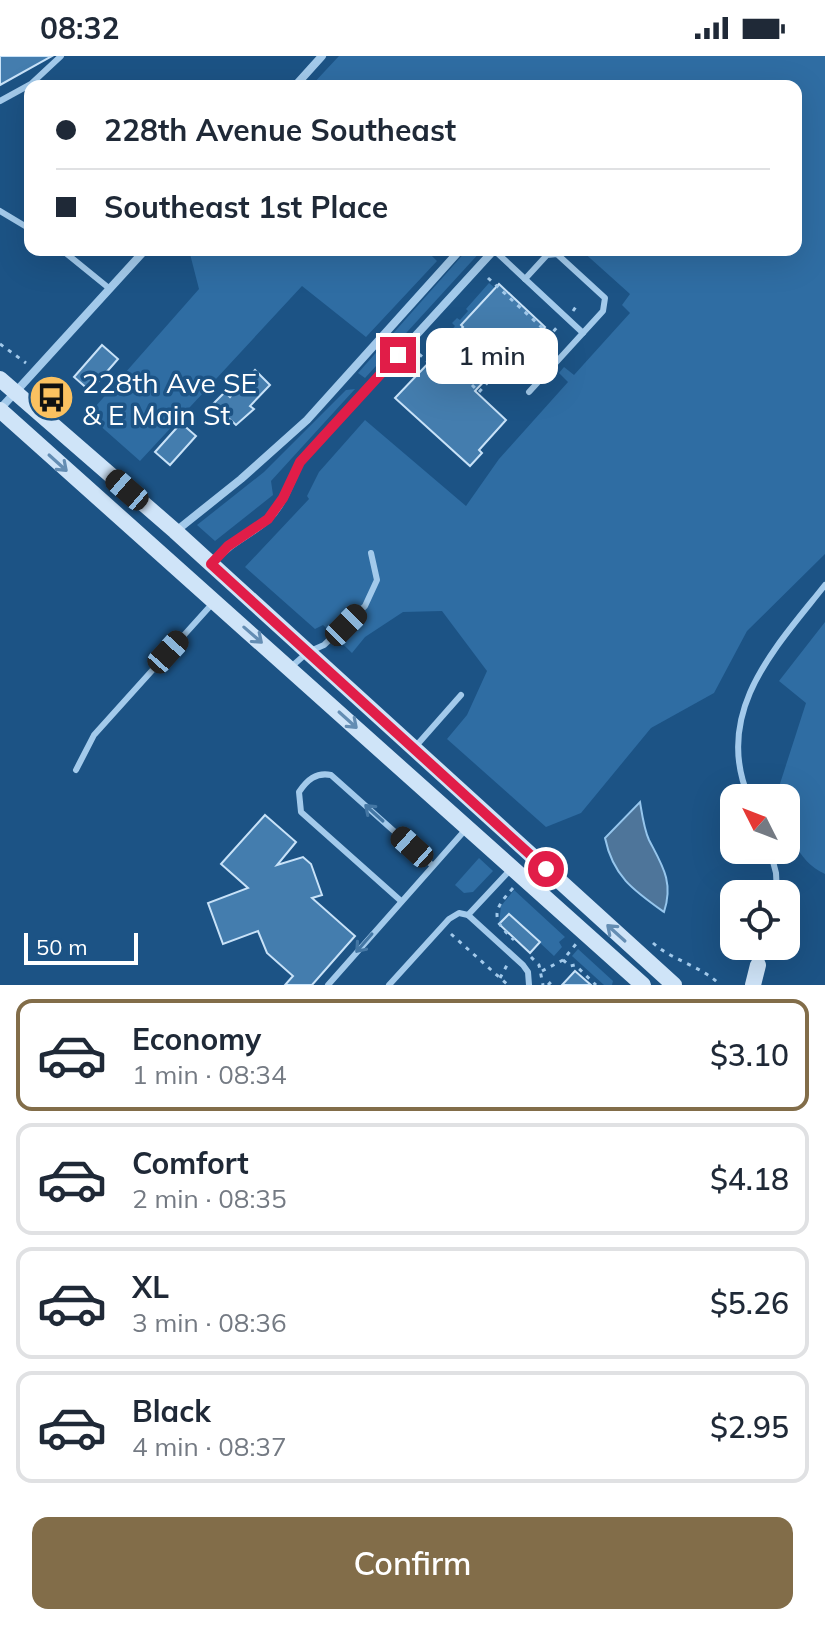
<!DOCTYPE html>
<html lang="en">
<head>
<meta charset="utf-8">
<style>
  body { margin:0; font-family:Mulish,sans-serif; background:#f2f2f3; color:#1f2937; height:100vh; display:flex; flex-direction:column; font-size:30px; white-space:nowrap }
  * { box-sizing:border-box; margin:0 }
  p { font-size:26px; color:#747a83 }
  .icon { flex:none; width:44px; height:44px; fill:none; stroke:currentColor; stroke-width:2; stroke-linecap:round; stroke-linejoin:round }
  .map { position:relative; height:929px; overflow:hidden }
  .drawer { display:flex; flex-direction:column; background:#fff; flex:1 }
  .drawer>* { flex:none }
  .guide { position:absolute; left:24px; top:24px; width:778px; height:176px; border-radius:16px; box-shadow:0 8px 32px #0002; display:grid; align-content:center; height:176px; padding:0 32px; background:#fff }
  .needle { width:52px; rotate:312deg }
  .fabs { position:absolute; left:720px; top:728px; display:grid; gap:16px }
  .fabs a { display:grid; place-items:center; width:80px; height:80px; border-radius:16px; background:#fff; box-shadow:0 8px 32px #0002; font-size:40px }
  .scale { position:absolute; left:24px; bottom:20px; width:114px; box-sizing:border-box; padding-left:8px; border:4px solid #fff; border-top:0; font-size:22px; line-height:28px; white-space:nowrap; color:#fff; -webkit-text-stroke:6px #1c5385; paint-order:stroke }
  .end { position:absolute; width:36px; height:36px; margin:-18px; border:10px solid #e11d48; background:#fff; box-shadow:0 0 0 4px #fff }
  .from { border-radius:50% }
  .bubble { position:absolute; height:56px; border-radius:16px; background:#fff; box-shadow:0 8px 32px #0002; font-size:26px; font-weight:600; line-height:56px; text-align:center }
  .car { position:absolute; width:24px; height:48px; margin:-24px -12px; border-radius:10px; box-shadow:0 0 6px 2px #0007; background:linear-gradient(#222 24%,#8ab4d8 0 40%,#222 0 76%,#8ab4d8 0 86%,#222 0) }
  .guide b { display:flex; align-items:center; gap:28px; height:76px; font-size:30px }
  .guide b+b { border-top:2px solid #e0e1e3 }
  .guide i { width:20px; height:20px; background:#1f2937 }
  ul { padding:14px 0 0; list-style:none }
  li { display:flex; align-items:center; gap:24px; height:112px; margin:0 16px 12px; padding:0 16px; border:4px solid #e0e1e3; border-radius:16px }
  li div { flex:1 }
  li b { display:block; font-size:30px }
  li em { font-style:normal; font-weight:600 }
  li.selected { border-color:#826d49 }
  li>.icon { width:72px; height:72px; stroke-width:1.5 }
  .action { display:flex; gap:16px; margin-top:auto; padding:16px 32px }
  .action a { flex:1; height:92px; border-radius:16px; background:#826d49; color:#fff; font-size:32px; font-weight:600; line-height:92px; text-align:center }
  .status { display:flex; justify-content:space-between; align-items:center; height:56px; padding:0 40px; background:#fff; direction:ltr }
  .status svg { height:22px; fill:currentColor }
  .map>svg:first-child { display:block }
</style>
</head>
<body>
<div class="status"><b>08:32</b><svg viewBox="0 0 49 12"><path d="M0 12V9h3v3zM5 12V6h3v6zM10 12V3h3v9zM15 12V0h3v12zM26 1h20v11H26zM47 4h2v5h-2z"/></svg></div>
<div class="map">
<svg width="825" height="929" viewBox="0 0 825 929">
  <rect width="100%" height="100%" fill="#1c5385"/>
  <g fill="#2f6da3">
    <polygon points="339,0 825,0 825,498 747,575 714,637 651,672 581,757 546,771 447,683 467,659 487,615 442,555 403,556 365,581 352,597 323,569 315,573 245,511 309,443 307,440 319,416 365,364 466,450 499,403 568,326 559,317 564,311 574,319 630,257 622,249 630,238 581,194 796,194 796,30 311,30"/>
    <polygon points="189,194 426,194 437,205 366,281 302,230 140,405 88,359 199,233"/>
    <polygon points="467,194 482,194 365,322 358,317"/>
    <polygon points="489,227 495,232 436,300 429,293 443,278 446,280 455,270 452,267 457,262 460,264 468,255 466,253"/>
    <polygon points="355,333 271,425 273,439 215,485 197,469 264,416 346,334"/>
    <path d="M 825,566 L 825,818 C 796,805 786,773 786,742 L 779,742 L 777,737 L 806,647 L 779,625 Z"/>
    <polygon points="479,802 493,815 473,836 464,837 455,829"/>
    <polygon points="514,834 565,881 559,886 562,891 554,900 509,858 499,868 501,850"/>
    <polygon points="578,893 613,925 612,929 604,929 572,900"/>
  </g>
  <path fill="#4e759a" stroke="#96c6ed" stroke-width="2" d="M 640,746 C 642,758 644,773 649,784 C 662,809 674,826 664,856 C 633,834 613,820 605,782 Z"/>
  <g fill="#447dae" stroke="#c8e2f8" stroke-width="2">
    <polygon points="0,0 52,0 0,29"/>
    <polygon points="499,228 545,271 508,311 502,306 475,335 506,364 479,394 482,397 470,410 395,342 463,271 461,269"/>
    <polygon points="102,289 118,303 90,335 74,321"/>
    <polygon points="255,314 270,329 250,350 254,353 236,369 213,348 225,336 230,341"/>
    <polygon points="181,367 196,380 170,409 155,396"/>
    <polygon points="265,759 296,786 277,809 303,801 311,808 322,839 312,842 355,880 312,929 285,929 293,920 267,897 258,875 223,888 208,847 248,832 221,808"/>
    <polygon points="509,858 540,886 530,897 499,868"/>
    <polygon points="575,915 591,929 562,929"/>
  </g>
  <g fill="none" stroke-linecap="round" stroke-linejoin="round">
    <g stroke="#a3caeb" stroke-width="3" stroke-dasharray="4 6" stroke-linecap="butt">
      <polyline points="488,222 550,279"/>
      <polyline points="573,255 578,248"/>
      <polyline points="0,288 26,307"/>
      <polyline points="419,298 437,314"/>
      <polyline points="42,324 45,327 44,339"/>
      <polyline points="472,329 479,336 497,316 509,326 559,269"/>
      <path d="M 513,832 C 492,855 491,863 514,884"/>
      <polyline points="451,878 508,929"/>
      <path d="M 653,887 C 673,905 702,910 720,929"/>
      <polyline points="531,901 539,909 543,929"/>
      <polyline points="563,904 570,910 575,909 596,929"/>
      <polyline points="542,915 563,904 576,888"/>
      <polyline points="500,922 507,909"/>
      <polyline points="548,929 551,926 554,929"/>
    </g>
    <g stroke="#a3caeb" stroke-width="6">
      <polyline points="0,45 31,28 61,0"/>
      <polyline points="0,155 30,173"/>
      <polyline points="62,194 110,233"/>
      <polyline points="494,194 525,223 547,199 557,198 605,242 603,255 529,336"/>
      <polyline points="525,223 583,277"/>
      <polyline points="291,611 308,596 324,589 365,550 377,524 371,497"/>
      <polyline points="416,690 461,639"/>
      <polyline points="76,714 94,679 212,548"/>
      <path d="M 749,742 C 712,656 776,591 825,529"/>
      <polyline points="770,794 776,817 777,838"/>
      <path d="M 401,845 L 301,756 L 299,736 C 307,724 316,716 331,719 L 432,809"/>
      <polyline points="468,859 510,814"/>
      <polyline points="760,907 768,890"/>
      <polyline points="328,929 466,773"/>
      <polyline points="389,929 449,863 459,857 468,859 523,909 528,916 529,929"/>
    </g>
    <g stroke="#a3caeb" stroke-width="8">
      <polyline points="295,30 322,0"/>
      <polyline points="0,353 145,194"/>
      <polyline points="176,475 241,423 307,364 460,194"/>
      <path d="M 212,507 C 230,486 249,480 268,463 C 283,449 291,425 300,406 L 494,194"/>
    </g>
    <g stroke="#cfe4f8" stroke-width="16">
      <polyline points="0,323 175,475 674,929"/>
      <polyline points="0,354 643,929"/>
      <polyline points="753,929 758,909"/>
    </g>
  </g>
  <defs><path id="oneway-shaft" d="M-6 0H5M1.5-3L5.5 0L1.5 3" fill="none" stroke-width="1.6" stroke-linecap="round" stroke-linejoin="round" transform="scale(2)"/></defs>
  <g stroke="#648db3">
    <use href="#oneway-shaft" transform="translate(58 407) rotate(42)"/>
    <use href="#oneway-shaft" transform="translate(253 579) rotate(41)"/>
    <use href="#oneway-shaft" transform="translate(348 664) rotate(42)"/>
    <use href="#oneway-shaft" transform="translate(616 877) rotate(-138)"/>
  </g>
  <g stroke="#4477a4">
    <use href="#oneway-shaft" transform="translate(374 757) rotate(-138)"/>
    <use href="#oneway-shaft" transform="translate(364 887) rotate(131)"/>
  </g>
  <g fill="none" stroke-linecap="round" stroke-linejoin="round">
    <polyline stroke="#e11d48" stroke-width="10" points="398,299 300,406 283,442 268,463 228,490 211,508 546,813"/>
  </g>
  <defs>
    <symbol id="bus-disc" viewBox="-11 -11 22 22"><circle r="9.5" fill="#fbc160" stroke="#1c5385"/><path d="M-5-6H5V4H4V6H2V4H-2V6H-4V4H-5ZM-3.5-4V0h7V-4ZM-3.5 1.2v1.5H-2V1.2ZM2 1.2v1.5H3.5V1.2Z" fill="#111"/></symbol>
  </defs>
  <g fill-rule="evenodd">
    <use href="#bus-disc" x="26" y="316" width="51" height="51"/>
  </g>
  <g text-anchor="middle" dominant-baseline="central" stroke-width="7" stroke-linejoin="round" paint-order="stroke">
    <g font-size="28" fill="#fff" stroke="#1c5385" text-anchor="start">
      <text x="82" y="326">228th Ave SE<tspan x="82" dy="32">&amp; E Main St</tspan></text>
    </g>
  </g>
</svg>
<div class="fabs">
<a><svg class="needle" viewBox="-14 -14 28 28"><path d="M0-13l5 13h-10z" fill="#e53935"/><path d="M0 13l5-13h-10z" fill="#747a83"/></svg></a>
<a><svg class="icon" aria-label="locate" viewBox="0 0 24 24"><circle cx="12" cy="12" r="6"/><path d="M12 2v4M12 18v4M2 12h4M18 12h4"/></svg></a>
</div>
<div class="scale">50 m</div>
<i class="end from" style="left:546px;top:813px"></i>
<i class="end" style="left:398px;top:299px"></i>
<div class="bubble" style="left:426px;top:272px;width:132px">1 min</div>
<i class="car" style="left:127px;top:434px;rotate:311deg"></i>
<i class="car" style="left:346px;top:569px;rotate:45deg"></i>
<i class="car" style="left:168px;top:596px;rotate:42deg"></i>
<i class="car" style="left:412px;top:791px;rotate:312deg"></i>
<div class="guide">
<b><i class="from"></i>228th Avenue Southeast</b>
<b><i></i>Southeast 1st Place</b>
</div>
</div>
<section class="drawer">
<ul>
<li class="selected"><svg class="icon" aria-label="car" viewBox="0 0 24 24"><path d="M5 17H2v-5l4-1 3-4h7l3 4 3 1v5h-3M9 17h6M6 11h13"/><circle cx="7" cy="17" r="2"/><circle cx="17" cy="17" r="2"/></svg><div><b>Economy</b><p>1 min · 08:34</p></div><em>$3.10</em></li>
<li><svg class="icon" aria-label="car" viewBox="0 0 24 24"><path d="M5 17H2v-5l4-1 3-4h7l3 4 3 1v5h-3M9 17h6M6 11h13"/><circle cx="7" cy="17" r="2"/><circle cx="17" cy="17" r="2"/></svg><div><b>Comfort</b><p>2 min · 08:35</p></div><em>$4.18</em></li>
<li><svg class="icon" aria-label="car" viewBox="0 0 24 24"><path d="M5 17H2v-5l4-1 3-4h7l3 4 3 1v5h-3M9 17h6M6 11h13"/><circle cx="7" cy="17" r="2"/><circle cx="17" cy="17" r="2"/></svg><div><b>XL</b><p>3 min · 08:36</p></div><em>$5.26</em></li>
<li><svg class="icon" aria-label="car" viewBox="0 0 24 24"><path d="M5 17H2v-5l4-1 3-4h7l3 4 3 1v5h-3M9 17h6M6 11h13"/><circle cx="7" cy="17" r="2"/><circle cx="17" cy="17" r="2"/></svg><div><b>Black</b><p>4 min · 08:37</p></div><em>$2.95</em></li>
</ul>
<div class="action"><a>Confirm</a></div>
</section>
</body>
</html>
